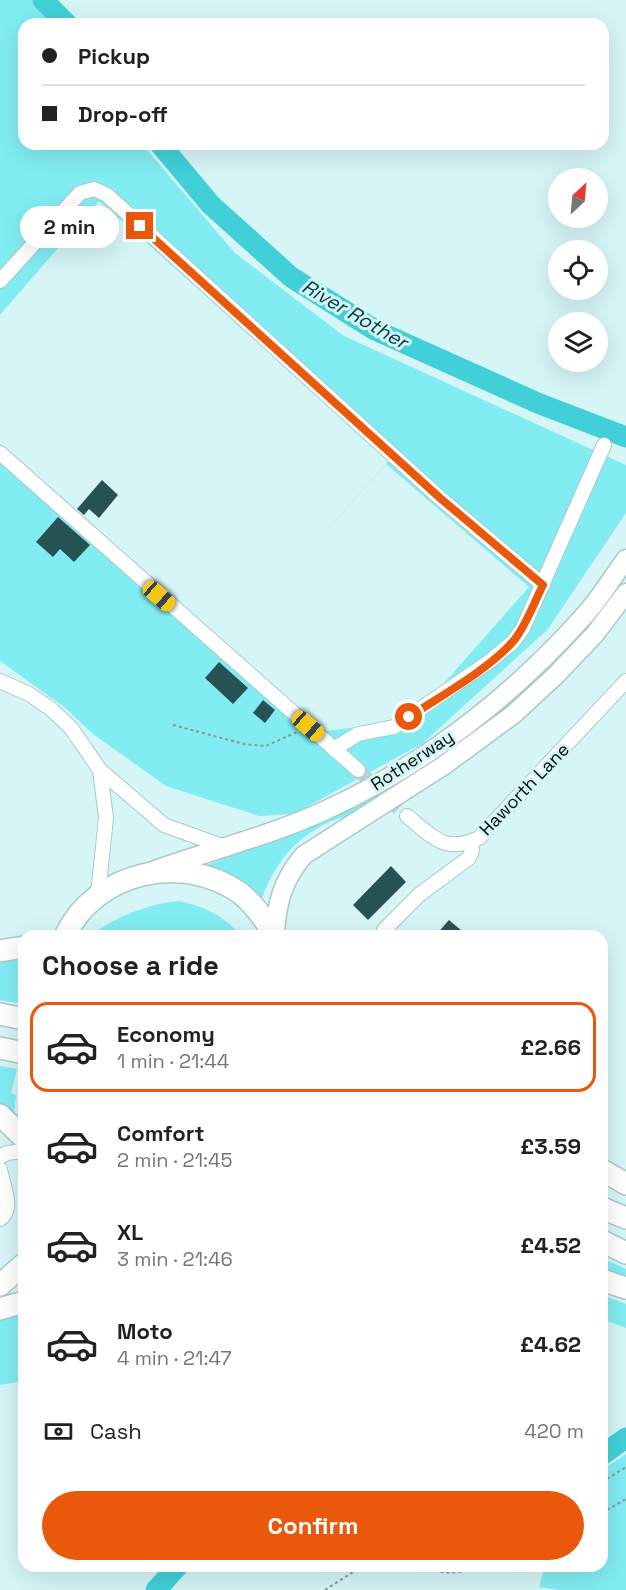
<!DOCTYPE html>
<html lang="en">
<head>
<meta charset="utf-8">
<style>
  body { margin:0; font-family:"Space Grotesk",sans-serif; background:#f2f2f2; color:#222; height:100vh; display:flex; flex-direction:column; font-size:22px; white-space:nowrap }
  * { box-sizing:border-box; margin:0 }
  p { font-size:20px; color:#767676 }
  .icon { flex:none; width:33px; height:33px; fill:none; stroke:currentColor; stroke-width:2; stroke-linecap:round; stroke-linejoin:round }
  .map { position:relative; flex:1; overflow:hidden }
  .sheet { position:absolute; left:18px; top:930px; width:590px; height:642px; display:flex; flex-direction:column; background:#fff; border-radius:18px; box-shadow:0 6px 24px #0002 }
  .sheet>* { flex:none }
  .top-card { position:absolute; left:18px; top:18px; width:591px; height:132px; border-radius:18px; box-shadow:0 6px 24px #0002; display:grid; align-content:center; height:132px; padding:0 24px; background:#fff }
  .needle { width:39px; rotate:26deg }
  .buttons { position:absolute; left:548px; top:168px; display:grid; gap:12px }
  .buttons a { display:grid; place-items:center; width:60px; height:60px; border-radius:50%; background:#fff; box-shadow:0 6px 24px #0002; font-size:30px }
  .end { position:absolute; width:27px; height:27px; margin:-14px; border:8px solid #ea580c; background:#fff; box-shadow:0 0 0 3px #fff }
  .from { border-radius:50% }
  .bubble { position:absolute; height:42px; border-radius:21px; background:#fff; box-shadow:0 6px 24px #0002; font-size:20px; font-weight:700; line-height:42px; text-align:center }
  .car { position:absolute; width:18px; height:36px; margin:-18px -9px; border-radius:8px; box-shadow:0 0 4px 2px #0007; background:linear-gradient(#f5c518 24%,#345 0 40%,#f5c518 0 76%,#345 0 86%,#f5c518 0) }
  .top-card b { display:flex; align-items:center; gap:21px; height:57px; font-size:22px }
  .top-card b+b { border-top:2px solid #e0e0e0 }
  .top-card i { width:15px; height:15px; background:#222 }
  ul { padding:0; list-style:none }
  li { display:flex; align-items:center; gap:18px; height:90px; margin:0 12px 9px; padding:0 12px; border:3px solid transparent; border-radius:18px }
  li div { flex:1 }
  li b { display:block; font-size:22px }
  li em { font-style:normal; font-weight:700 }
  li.current { border-color:#ea580c }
  li>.icon { width:54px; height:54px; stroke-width:1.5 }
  h2 { padding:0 24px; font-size:27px; line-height:72px }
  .pay { display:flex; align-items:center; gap:15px; height:66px; padding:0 24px; font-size:22px }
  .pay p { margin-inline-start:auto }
  .primary-button { display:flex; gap:12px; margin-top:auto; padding:12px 24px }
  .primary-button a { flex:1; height:69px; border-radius:36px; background:#ea580c; color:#fff; font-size:24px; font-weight:700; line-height:69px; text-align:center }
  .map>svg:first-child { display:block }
</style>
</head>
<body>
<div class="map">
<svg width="626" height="1590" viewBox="0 0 626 1590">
  <rect width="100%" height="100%" fill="#d5f5f7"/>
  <g fill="#81edf3" fill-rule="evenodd">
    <path d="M 0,0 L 47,0 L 59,24 L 24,24 L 24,144 L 142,144 L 235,253 L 344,336 L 626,465 L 626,513 L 548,629 L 423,743 L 294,814 L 259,816 L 166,786 L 93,734 L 64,707 L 0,661 L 0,444 L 226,644 L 391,458 L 99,201 L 0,315 ZM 386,464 L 529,587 L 430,699 L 393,723 L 325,731 L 226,644 Z"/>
    <path d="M 405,780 C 391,790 375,805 359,812 C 350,816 339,818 329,822 C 292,840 273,866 260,904 L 198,868 L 308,827 Z"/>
    <path d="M 179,901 C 206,907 223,915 241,936 L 89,936 C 116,917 146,904 179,901 Z"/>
    <polygon points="24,956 24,1004 0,1000 0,960"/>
    <polygon points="0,1066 17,1069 11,1093 16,1095 13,1118 0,1104"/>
    <polygon points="602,1258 626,1269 626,1281 602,1271"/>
    <polygon points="602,1295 626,1304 626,1328 602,1319"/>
    <polygon points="24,1308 24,1381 0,1385 0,1315"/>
    <polygon points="626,1454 626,1590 559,1590 539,1587 545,1566 602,1566 602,1470"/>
  </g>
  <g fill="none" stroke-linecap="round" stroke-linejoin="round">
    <g stroke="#41d0d8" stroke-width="21">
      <polyline points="43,0 67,24"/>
      <polyline points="160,144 211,205 291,277 375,330 540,404 626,437"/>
      <polyline points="602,1455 626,1438"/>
      <polyline points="156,1590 178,1566"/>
    </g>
  </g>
  <g fill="#275254">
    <polygon points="102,480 118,495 99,518 89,509 84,515 77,509"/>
    <polygon points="58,517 90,545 74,562 60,549 53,557 36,542"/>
    <polygon points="219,662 248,688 233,704 205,678"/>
    <polygon points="263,700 275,710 265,723 253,713"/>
    <polygon points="391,866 406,882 368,920 353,905"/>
    <polygon points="449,920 468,936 435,936"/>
  </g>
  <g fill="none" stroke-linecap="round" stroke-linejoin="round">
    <polyline stroke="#b6d2d4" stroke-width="14" stroke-dasharray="14 7" stroke-linecap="butt" points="358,770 407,816"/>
    <defs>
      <g id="minor">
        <polyline points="0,281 80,193 94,189 107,195 440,498 543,585"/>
        <polyline points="0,453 358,770"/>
        <polyline points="0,681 29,694 51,709 71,728 100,770 164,825 222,846"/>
        <polyline points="334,749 358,734 394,727 490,661 513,642 523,628 604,445"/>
        <path d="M 407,816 C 433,837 445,854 479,838 L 626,681"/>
        <polyline points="98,894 106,818 100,770"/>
        <polyline points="384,930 420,894 469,858 472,851 471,842"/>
        <polyline points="0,1157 7,1153 24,1151"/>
        <path d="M 0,1169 C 2,1184 15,1209 0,1219"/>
      </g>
      <g id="major">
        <path d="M 155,870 C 212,850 272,835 326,810 C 424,765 511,697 583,617 C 599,600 612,578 626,559"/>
        <path d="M 275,936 C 276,904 283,879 304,855 L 443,766 L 514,714 L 556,675 L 595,634 L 626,593"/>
      </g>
      <g id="highway">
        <path d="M 65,936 C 95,872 182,852 240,893 C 254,904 266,921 275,936"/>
        <polyline points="0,951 24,947"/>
        <polyline points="0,1014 24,1019"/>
        <polyline points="0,1048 24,1053"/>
        <polyline points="0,1115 24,1138"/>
        <polyline points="602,1170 626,1184"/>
        <polyline points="602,1208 626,1218"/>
        <polyline points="602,1241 626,1253"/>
        <polyline points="602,1280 626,1288"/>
        <polyline points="0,1285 24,1264"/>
        <polyline points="0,1309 24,1302"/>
      </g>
    </defs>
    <use href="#minor" stroke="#aac9ca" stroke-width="16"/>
    <use href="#major" stroke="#aac9ca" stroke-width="21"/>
    <use href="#highway" stroke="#aac9ca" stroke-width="24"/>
    <g stroke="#839a9b" stroke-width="2" stroke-dasharray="3 3" stroke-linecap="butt">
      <polyline points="173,725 244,744 266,746 297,732"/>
      <polyline points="602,1482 626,1467"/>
      <polyline points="602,1513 626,1499"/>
      <path d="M 417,1566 C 441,1573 455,1576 479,1566"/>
      <polyline points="325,1590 353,1572 378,1566"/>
    </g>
    <use href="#minor" stroke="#fff" stroke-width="14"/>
    <use href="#major" stroke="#fff" stroke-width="18"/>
    <use href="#highway" stroke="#fff" stroke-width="21"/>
  </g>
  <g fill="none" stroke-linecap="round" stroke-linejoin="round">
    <path stroke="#ea580c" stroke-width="8" d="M 140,226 L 440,498 L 543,585 C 534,603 527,623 515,639 C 493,667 439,697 409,717"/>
  </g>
  <g text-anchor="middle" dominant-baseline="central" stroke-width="6" stroke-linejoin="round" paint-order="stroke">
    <g font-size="18" fill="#040e0e" stroke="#d5f5f7">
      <text transform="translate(412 760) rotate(-33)">Rotherway</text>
      <text transform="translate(524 789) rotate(-46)">Haworth Lane</text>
    </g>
    <g font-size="20" font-style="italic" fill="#004144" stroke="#d5f5f7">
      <text transform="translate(355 314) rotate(30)">River Rother</text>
    </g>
  </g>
</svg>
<div class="buttons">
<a><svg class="needle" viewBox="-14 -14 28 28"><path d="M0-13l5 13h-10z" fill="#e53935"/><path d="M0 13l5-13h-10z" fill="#767676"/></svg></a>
<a><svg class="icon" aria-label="locate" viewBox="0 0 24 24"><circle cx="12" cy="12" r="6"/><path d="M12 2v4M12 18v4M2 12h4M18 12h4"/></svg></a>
<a><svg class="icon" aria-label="layers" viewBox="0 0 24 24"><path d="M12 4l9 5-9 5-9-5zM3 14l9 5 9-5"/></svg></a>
</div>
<i class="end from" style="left:409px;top:717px"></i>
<i class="end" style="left:140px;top:226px"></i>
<div class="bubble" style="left:20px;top:206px;width:99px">2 min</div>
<i class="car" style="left:159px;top:596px;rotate:131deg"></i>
<i class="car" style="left:308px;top:726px;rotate:131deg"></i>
<div class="top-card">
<b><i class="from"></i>Pickup</b>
<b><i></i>Drop-off</b>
</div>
<section class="sheet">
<h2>Choose a ride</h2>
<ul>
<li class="current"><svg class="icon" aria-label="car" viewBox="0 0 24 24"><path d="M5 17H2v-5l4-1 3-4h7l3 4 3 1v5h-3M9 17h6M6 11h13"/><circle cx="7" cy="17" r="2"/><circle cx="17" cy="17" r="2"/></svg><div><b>Economy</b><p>1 min · 21:44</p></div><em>£2.66</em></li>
<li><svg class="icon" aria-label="car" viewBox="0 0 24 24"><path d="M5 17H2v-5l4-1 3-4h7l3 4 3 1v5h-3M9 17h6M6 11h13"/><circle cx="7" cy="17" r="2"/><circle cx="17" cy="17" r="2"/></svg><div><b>Comfort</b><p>2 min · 21:45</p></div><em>£3.59</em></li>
<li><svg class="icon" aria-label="car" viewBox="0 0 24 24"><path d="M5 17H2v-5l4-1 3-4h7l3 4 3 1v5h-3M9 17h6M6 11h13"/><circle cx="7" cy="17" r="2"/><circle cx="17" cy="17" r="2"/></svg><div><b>XL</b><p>3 min · 21:46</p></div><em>£4.52</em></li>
<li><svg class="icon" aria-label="car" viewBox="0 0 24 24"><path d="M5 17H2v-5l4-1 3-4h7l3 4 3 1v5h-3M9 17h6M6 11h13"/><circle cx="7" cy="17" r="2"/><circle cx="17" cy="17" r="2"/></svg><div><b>Moto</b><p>4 min · 21:47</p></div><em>£4.62</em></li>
</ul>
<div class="pay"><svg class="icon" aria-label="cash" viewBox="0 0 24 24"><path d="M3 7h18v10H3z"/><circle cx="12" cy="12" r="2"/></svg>Cash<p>420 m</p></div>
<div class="primary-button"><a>Confirm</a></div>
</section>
</div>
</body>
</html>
